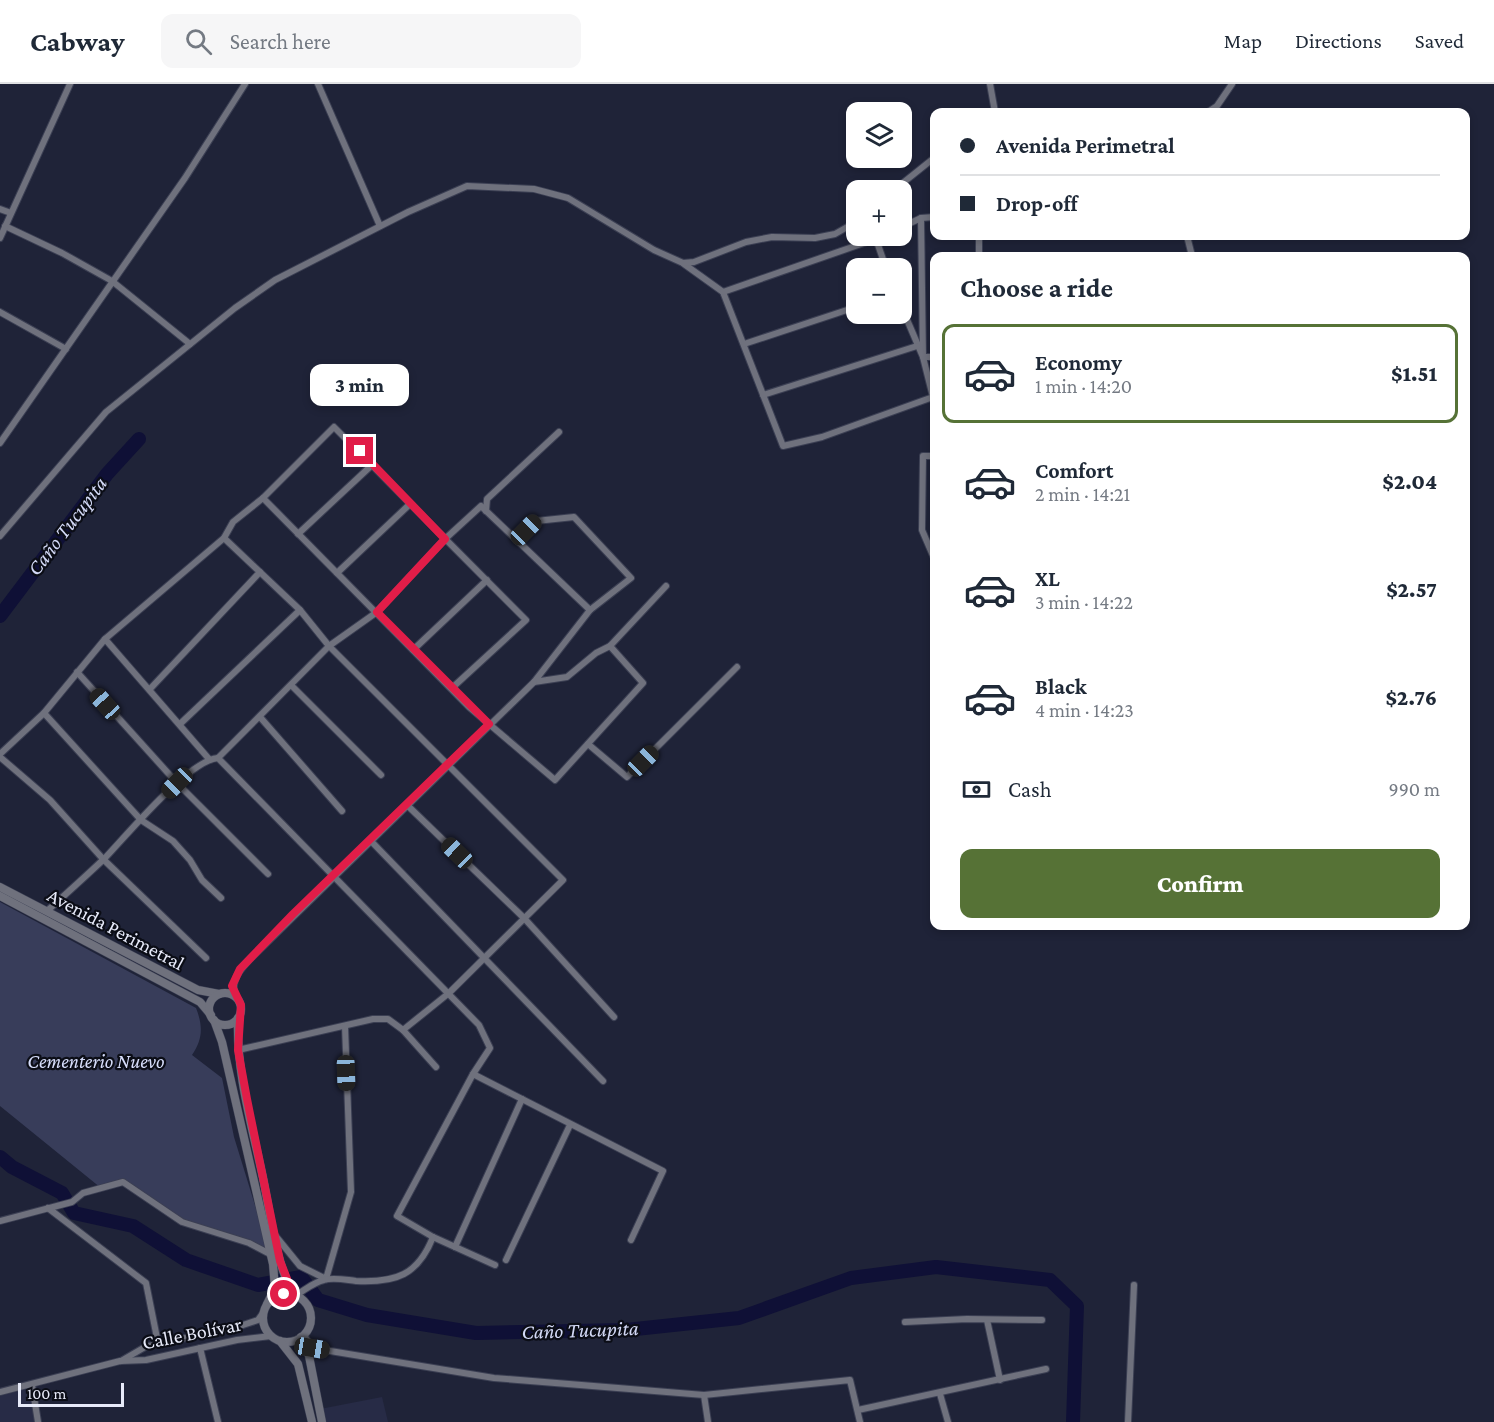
<!DOCTYPE html>
<html lang="en">
<head>
<meta charset="utf-8">
<style>
  body { margin:0; font-family:"Crimson Pro",serif; background:#f6f6f7; color:#1f2937; height:100vh; display:flex; flex-direction:column; font-size:22px; white-space:nowrap }
  * { box-sizing:border-box; margin:0 }
  p { font-size:20px; color:#747a83 }
  .icon { flex:none; width:33px; height:33px; fill:none; stroke:currentColor; stroke-width:2; stroke-linecap:round; stroke-linejoin:round }
  .map { position:relative; flex:1; overflow:hidden }
  .sheet { position:absolute; left:930px; top:168px; width:540px; height:678px; display:flex; flex-direction:column; background:#fff; border-radius:12px; box-shadow:0 3px 9px #0003 }
  .sheet>* { flex:none }
  .hud { position:absolute; left:930px; top:24px; width:540px; height:132px; border-radius:12px; box-shadow:0 3px 9px #0003; display:grid; align-content:center; height:132px; padding:0 30px; background:#fff }
  .buttons { position:absolute; left:846px; top:18px; display:grid; gap:12px }
  .buttons a { display:grid; place-items:center; width:66px; height:66px; border-radius:12px; background:#fff; box-shadow:0 3px 9px #0003; font-size:30px }
  .scale { position:absolute; left:18px; bottom:15px; width:106px; box-sizing:border-box; padding-left:6px; border:3px solid #e7eaf9; border-top:0; font-size:16px; line-height:21px; white-space:nowrap; color:#e7eaf9; -webkit-text-stroke:4px #0b0d16; paint-order:stroke }
  .end { position:absolute; width:27px; height:27px; margin:-14px; border:8px solid #e11d48; background:#fff; box-shadow:0 0 0 3px #fff }
  .from { border-radius:50% }
  .bubble { position:absolute; height:42px; border-radius:12px; background:#fff; box-shadow:0 3px 9px #0003; font-size:20px; font-weight:800; line-height:42px; text-align:center }
  .car { position:absolute; width:18px; height:36px; margin:-18px -9px; border-radius:8px; box-shadow:0 0 4px 2px #0007; background:linear-gradient(#222 24%,#8ab4d8 0 40%,#222 0 76%,#8ab4d8 0 86%,#222 0) }
  .hud b { display:flex; align-items:center; gap:21px; height:57px; font-size:22px }
  .hud b+b { border-top:2px solid #e0e1e3 }
  .hud i { width:15px; height:15px; background:#1f2937 }
  ul { padding:0; list-style:none }
  li { display:flex; align-items:center; gap:18px; height:99px; margin:0 12px 9px; padding:0 18px; border:3px solid transparent; border-radius:12px }
  li div { flex:1 }
  li b { display:block; font-size:22px }
  li em { font-style:normal; font-weight:800 }
  li.active { border-color:#567236 }
  li>.icon { width:54px; height:54px; stroke-width:1.5 }
  h2 { padding:0 30px; font-size:27px; line-height:72px }
  .pay { display:flex; align-items:center; gap:15px; height:66px; padding:0 30px; font-size:22px }
  .pay p { margin-inline-start:auto }
  .action { display:flex; gap:12px; margin-top:auto; padding:12px 30px }
  .action a { flex:1; height:69px; border-radius:12px; background:#567236; color:#fff; font-size:24px; font-weight:800; line-height:69px; text-align:center }
  header { display:flex; align-items:center; gap:36px; box-sizing:border-box; height:84px; padding:0 30px; background:#fff; border-bottom:2px solid #e0e1e3 }
  header strong { font-size:28px }
  nav { display:flex; gap:33px; margin-inline-start:auto; font-size:21px }
  .search { width:420px; height:54px; background:#f6f6f7; display:flex; align-items:center; gap:15px; box-sizing:border-box; padding:0 21px; border-radius:12px; color:#747a83; font-size:22px }
  .map>svg:first-child { display:block }
</style>
</head>
<body>
<header>
<strong>Cabway</strong>
<div class="search"><svg class="icon" aria-label="search" viewBox="0 0 24 24"><circle cx="10" cy="10" r="6"/><path d="M15 15l6 6"/></svg>Search here</div>
<nav><a>Map</a><a>Directions</a><a>Saved</a></nav>
</header>
<div class="map">
<svg width="1494" height="1338" viewBox="0 0 1494 1338">
  <rect width="100%" height="100%" fill="#1f2338"/>
  <g fill="#272b46">
    <polygon points="32,1301 38,1338 0,1338 0,1308"/>
    <polygon points="382,1313 388,1338 322,1338 320,1325"/>
  </g>
  <path fill="#383d5a" d="M 0,818 L 196,924 C 203,942 203,955 192,971 L 222,994 L 234,1053 L 270,1170 L 182,1138 L 123,1098 L 101,1104 L 0,1022 Z"/>
  <g fill="none" stroke-linecap="round" stroke-linejoin="round">
    <g stroke="#0f1036" stroke-width="14">
      <polyline points="0,532 107,390 139,355"/>
      <polyline points="0,1073 12,1083 62,1109 74,1129 133,1142 186,1176 258,1201 301,1193 318,1216 367,1231 476,1249 626,1246 739,1234 851,1194 936,1183 1050,1196 1077,1222 1073,1338"/>
    </g>
    <defs>
      <g id="minor">
        <polyline points="318,0 380,142"/>
        <polyline points="990,0 995,28"/>
        <polyline points="1208,28 1217,22 1232,0"/>
        <polyline points="894,106 934,74"/>
        <polyline points="0,125 11,129"/>
        <polyline points="921,134 923,273 934,273"/>
        <polyline points="5,142 62,169 112,197 190,260"/>
        <polyline points="902,143 921,134 934,133"/>
        <polyline points="979,152 979,172"/>
        <polyline points="1187,152 1192,172"/>
        <polyline points="0,154 70,0"/>
        <polyline points="876,155 886,184"/>
        <polyline points="684,180 723,208 783,362 822,353 933,313 923,273 902,224"/>
        <polyline points="723,208 884,152"/>
        <polyline points="0,228 66,265"/>
        <polyline points="744,260 856,223"/>
        <polyline points="763,311 917,262"/>
        <polyline points="0,359 185,94 245,0"/>
        <polyline points="934,372 923,372 922,446 934,474"/>
        <polyline points="263,414 469,623 555,696 643,599 610,562"/>
        <polyline points="486,427 487,415 559,348"/>
        <polyline points="298,450 373,380"/>
        <polyline points="0,452 106,328 235,224 275,196 408,128 467,102 534,105 568,114 654,166 683,179 694,178 746,158 772,153 815,154 835,150 856,138"/>
        <polyline points="224,454 300,526 329,562 563,796 449,909 403,946"/>
        <polyline points="517,456 536,437 574,433 631,494 590,526"/>
        <polyline points="337,489 410,420"/>
        <polyline points="105,555 209,675"/>
        <polyline points="413,566 487,496"/>
        <polyline points="77,588 177,699 268,790"/>
        <polyline points="291,601 381,691"/>
        <polyline points="150,605 260,488"/>
        <polyline points="44,629 141,736 173,757 190,776 202,796 221,814"/>
        <polyline points="260,633 342,727"/>
        <polyline points="180,640 300,526"/>
        <polyline points="588,660 627,693 737,583"/>
        <polyline points="0,670 44,629 105,555 224,454 233,438 263,414 334,343 526,536 452,604"/>
        <polyline points="0,673 50,716 103,775 206,874"/>
        <polyline points="218,674 479,941 490,964 473,990 397,1132 433,1153 495,1181"/>
        <polyline points="407,721 524,834 614,933"/>
        <polyline points="370,756 603,997"/>
        <path d="M 47,827 C 66,810 86,792 105,774 C 127,751 189,676 218,674 L 329,562 L 377,528 L 445,455 L 481,422 L 590,526 L 534,598 L 567,593 L 596,569 L 610,562 L 666,502"/>
        <path d="M 235,912 C 230,896 240,886 251,874 L 534,598"/>
        <polyline points="238,966 373,935 388,935 403,946 436,983"/>
        <polyline points="473,990 663,1087 631,1156"/>
        <polyline points="48,1124 146,1199 158,1259"/>
        <polyline points="0,1137 72,1118 83,1109 123,1098 182,1138 249,1159 270,1170"/>
        <polyline points="274,1150 300,1182 326,1195 351,1108 345,942"/>
        <polyline points="455,1163 522,1015"/>
        <polyline points="506,1176 570,1041"/>
        <path d="M 296,1211 C 305,1206 314,1198 324,1196 C 334,1193 346,1196 356,1197 C 396,1199 418,1191 433,1153"/>
        <polyline points="987,1236 1000,1296"/>
        <polyline points="905,1238 967,1235 1042,1236"/>
        <polyline points="304,1251 312,1264 494,1294 704,1311 850,1296 860,1338"/>
        <polyline points="200,1264 218,1338"/>
        <polyline points="121,1277 145,1263 243,1241 258,1236 263,1229"/>
        <polyline points="32,1301 38,1338"/>
        <polyline points="0,1308 120,1277 146,1276 237,1256 271,1252"/>
        <polyline points="940,1310 948,1338"/>
        <polyline points="704,1311 708,1338"/>
        <polyline points="858,1326 1046,1285"/>
        <polyline points="1128,1338 1134,1201"/>
      </g>
      <g id="tertiary">
        <polyline points="0,803 198,906 219,910"/>
        <polyline points="0,812 200,918 211,931"/>
        <circle cx="225" cy="925" r="16"/>
        <path d="M 238,934 C 236,988 252,1042 263,1094 C 271,1133 275,1175 293,1211"/>
        <polyline points="214,936 222,958 273,1180 275,1204 267,1220"/>
        <circle cx="287" cy="1234" r="24"/>
        <polyline points="301,1253 309,1272 322,1338"/>
        <polyline points="280,1257 298,1280 312,1338"/>
      </g>
    </defs>
    <use href="#minor" stroke="#3b3f53" stroke-width="8"/>
    <use href="#tertiary" stroke="#3b3f53" stroke-width="9"/>
    <use href="#minor" stroke="#6f717d" stroke-width="6"/>
    <use href="#tertiary" stroke="#6f717d" stroke-width="8"/>
  </g>
  <g fill="none" stroke-linecap="round" stroke-linejoin="round">
    <polyline stroke="#e11d48" stroke-width="8" points="284,1210 293,1210 280,1177 247,1015 238,966 241,921 232,902 240,885 293,830 489,640 377,528 445,455 360,367"/>
  </g>
  <g text-anchor="middle" dominant-baseline="central" stroke-width="4.5" stroke-linejoin="round" paint-order="stroke">
    <g font-size="20" fill="#e7eaf9" stroke="#0b0d16">
      <text transform="translate(116 845) rotate(28)">Avenida Perimetral</text>
      <text transform="translate(192 1249) rotate(-11)">Calle Bolívar</text>
    </g>
    <g font-size="20" font-style="italic" fill="#d6ddfa" stroke="#0b0d16">
      <text x="96" y="977">Cementerio Nuevo</text>
    </g>
    <g font-size="21" font-style="italic" fill="#d3d9f6" stroke="#0b0d16">
      <text transform="translate(67 442) rotate(-53)">Caño Tucupita</text>
      <text transform="translate(580 1246) rotate(-2)">Caño Tucupita</text>
    </g>
  </g>
</svg>
<div class="buttons">
<a><svg class="icon" aria-label="layers" viewBox="0 0 24 24"><path d="M12 4l9 5-9 5-9-5zM3 14l9 5 9-5"/></svg></a>
<a>+</a>
<a>−</a>
</div>
<div class="scale">100 m</div>
<i class="end from" style="left:284px;top:1210px"></i>
<i class="end" style="left:360px;top:367px"></i>
<div class="bubble" style="left:310px;top:280px;width:99px">3 min</div>
<i class="car" style="left:526px;top:446px;rotate:45deg"></i>
<i class="car" style="left:105px;top:620px;rotate:318deg"></i>
<i class="car" style="left:643px;top:677px;rotate:45deg"></i>
<i class="car" style="left:177px;top:699px;rotate:225deg"></i>
<i class="car" style="left:457px;top:769px;rotate:314deg"></i>
<i class="car" style="left:346px;top:989px;rotate:178deg"></i>
<i class="car" style="left:312px;top:1264px;rotate:100deg"></i>
<div class="hud">
<b><i class="from"></i>Avenida Perimetral</b>
<b><i></i>Drop-off</b>
</div>
<section class="sheet">
<h2>Choose a ride</h2>
<ul>
<li class="active"><svg class="icon" aria-label="car" viewBox="0 0 24 24"><path d="M5 17H2v-5l4-1 3-4h7l3 4 3 1v5h-3M9 17h6M6 11h13"/><circle cx="7" cy="17" r="2"/><circle cx="17" cy="17" r="2"/></svg><div><b>Economy</b><p>1 min · 14:20</p></div><em>$1.51</em></li>
<li><svg class="icon" aria-label="car" viewBox="0 0 24 24"><path d="M5 17H2v-5l4-1 3-4h7l3 4 3 1v5h-3M9 17h6M6 11h13"/><circle cx="7" cy="17" r="2"/><circle cx="17" cy="17" r="2"/></svg><div><b>Comfort</b><p>2 min · 14:21</p></div><em>$2.04</em></li>
<li><svg class="icon" aria-label="car" viewBox="0 0 24 24"><path d="M5 17H2v-5l4-1 3-4h7l3 4 3 1v5h-3M9 17h6M6 11h13"/><circle cx="7" cy="17" r="2"/><circle cx="17" cy="17" r="2"/></svg><div><b>XL</b><p>3 min · 14:22</p></div><em>$2.57</em></li>
<li><svg class="icon" aria-label="car" viewBox="0 0 24 24"><path d="M5 17H2v-5l4-1 3-4h7l3 4 3 1v5h-3M9 17h6M6 11h13"/><circle cx="7" cy="17" r="2"/><circle cx="17" cy="17" r="2"/></svg><div><b>Black</b><p>4 min · 14:23</p></div><em>$2.76</em></li>
</ul>
<div class="pay"><svg class="icon" aria-label="cash" viewBox="0 0 24 24"><path d="M3 7h18v10H3z"/><circle cx="12" cy="12" r="2"/></svg>Cash<p>990 m</p></div>
<div class="action"><a>Confirm</a></div>
</section>
</div>
</body>
</html>
